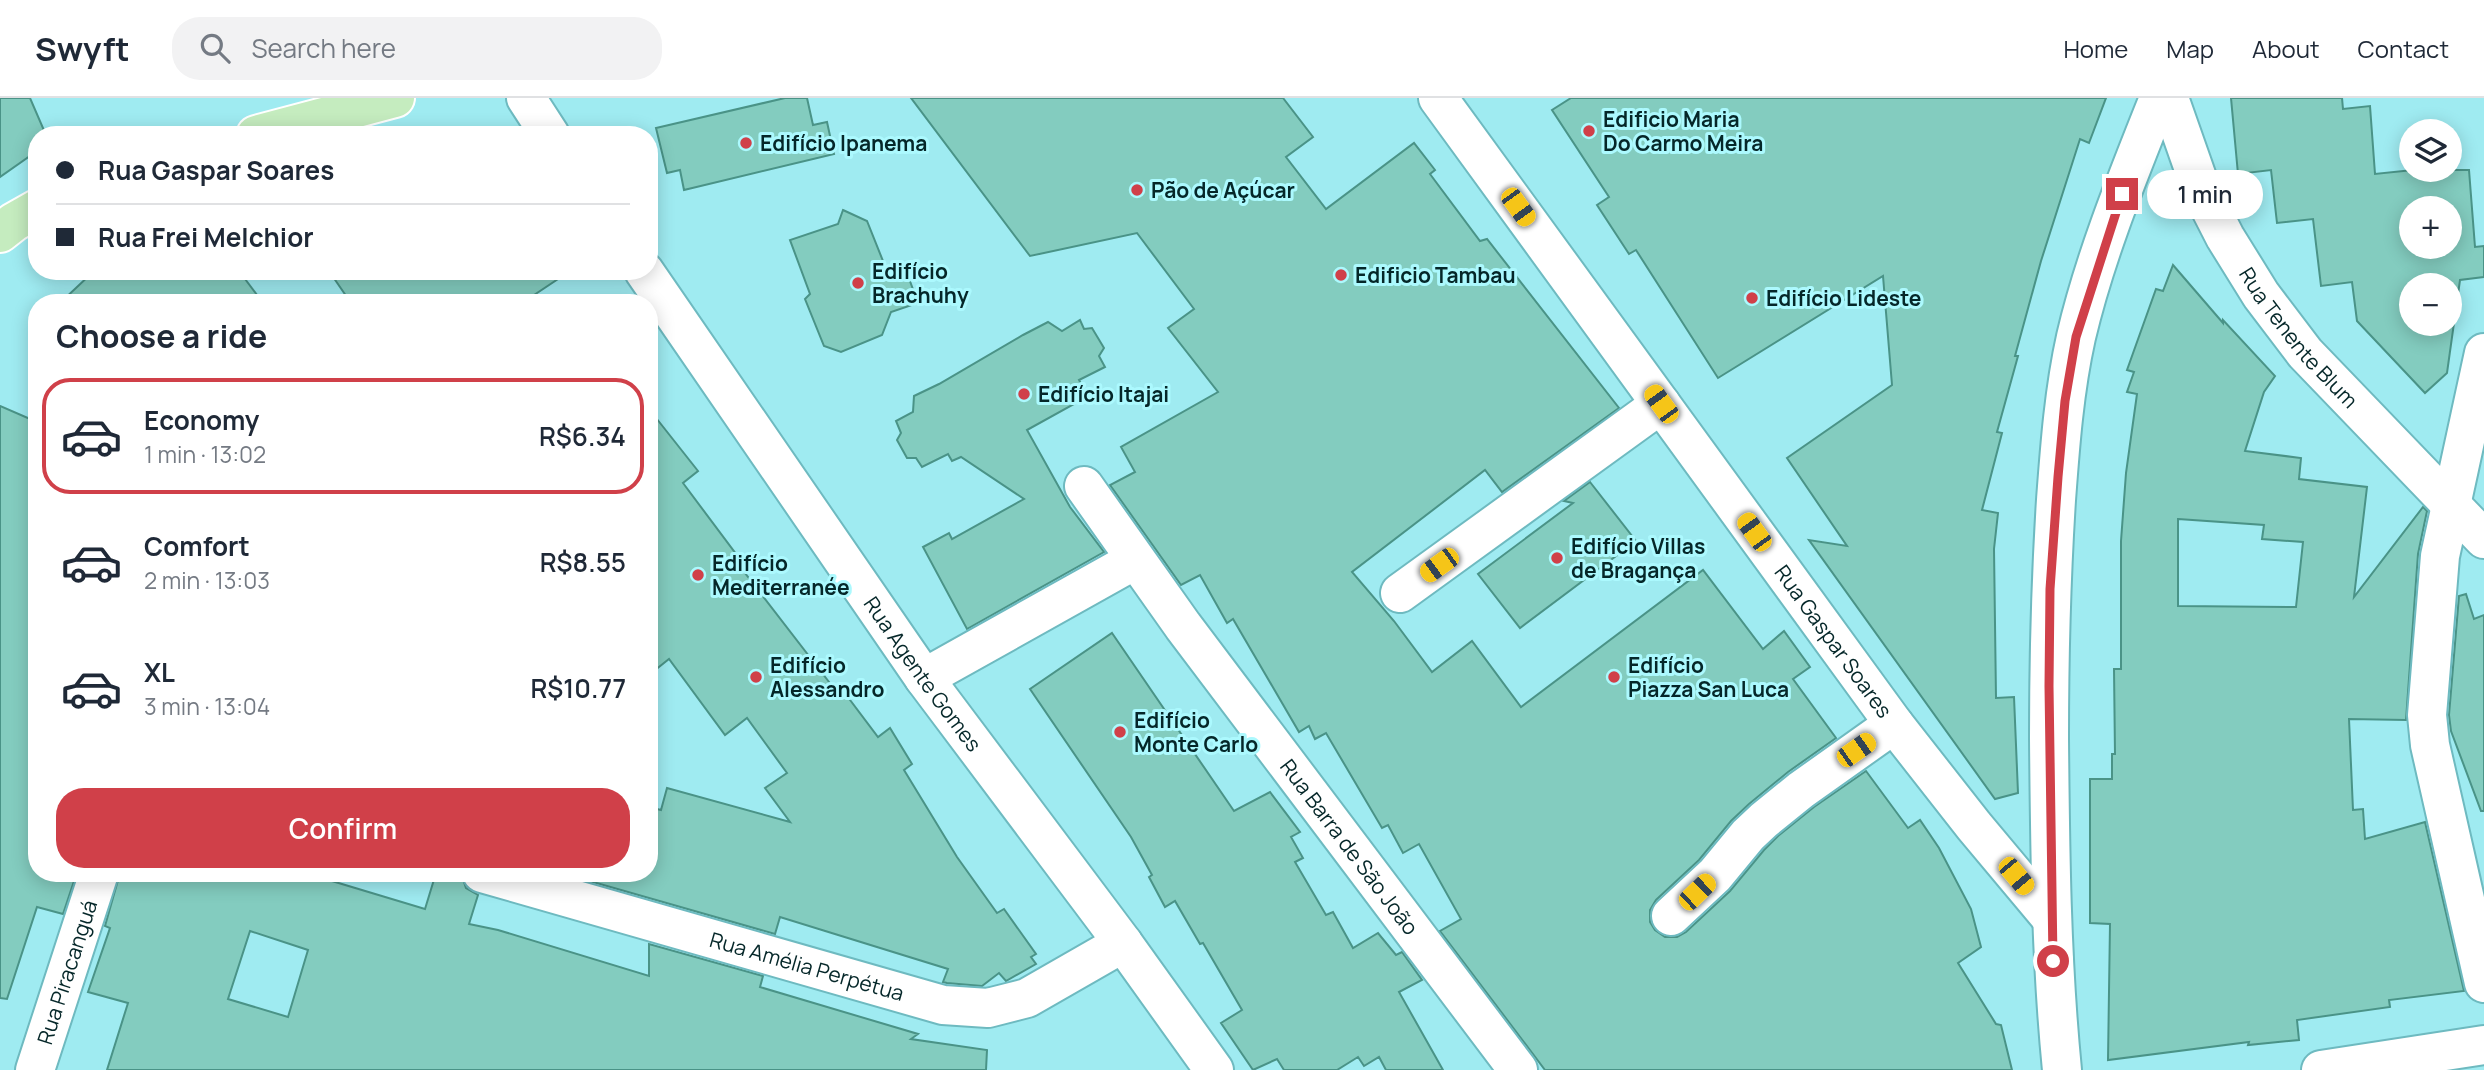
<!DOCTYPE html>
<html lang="en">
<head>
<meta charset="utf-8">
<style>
  body { margin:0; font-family:Manrope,sans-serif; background:#f2f2f3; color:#1f2937; height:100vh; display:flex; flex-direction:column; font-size:26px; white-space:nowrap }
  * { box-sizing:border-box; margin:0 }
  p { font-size:23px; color:#747a83 }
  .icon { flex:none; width:38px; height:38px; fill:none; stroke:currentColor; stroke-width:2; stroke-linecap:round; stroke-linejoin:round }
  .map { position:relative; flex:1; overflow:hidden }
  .details { position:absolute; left:28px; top:196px; width:630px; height:588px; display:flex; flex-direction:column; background:#fff; border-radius:28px; box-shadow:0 4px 18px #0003 }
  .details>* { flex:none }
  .banner { position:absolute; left:28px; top:28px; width:630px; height:154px; border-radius:28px; box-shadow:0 4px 18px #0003; display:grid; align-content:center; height:154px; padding:0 28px; background:#fff }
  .tools { position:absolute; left:2399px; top:21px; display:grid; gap:14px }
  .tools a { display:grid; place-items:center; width:63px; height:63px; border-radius:50%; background:#fff; box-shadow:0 4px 18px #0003; font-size:35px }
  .end { position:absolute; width:32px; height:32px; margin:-16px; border:9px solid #d04049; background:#fff; box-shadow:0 0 0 4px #fff }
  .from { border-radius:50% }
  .bubble { position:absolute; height:49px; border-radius:24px; background:#fff; box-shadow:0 4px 18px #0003; font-size:23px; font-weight:600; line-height:49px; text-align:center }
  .car { position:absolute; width:21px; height:42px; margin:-21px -10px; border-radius:9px; box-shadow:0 0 5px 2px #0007; background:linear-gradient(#f5c518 24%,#345 0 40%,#f5c518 0 76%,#345 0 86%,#f5c518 0) }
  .banner b { display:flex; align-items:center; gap:24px; height:66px; font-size:26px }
  .banner b+b { border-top:2px solid #e0e1e3 }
  .banner i { width:18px; height:18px; background:#1f2937 }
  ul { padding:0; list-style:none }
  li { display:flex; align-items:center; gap:21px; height:116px; margin:0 14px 10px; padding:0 14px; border:4px solid transparent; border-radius:28px }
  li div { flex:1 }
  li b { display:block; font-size:26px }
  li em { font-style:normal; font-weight:600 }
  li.on { border-color:#d04049 }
  li>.icon { width:63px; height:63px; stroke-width:1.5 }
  h2 { padding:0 28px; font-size:32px; line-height:84px }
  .cta { display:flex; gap:14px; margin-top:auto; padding:14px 28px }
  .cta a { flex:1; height:80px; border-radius:28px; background:#d04049; color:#fff; font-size:28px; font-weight:600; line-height:80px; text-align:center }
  header { display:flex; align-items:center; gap:42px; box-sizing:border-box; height:98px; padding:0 35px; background:#fff; border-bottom:2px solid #e0e1e3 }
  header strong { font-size:33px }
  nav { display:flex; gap:38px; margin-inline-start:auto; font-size:24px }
  .search { width:490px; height:63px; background:#f2f2f3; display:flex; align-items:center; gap:18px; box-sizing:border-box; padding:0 24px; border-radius:28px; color:#747a83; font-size:26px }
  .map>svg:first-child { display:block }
</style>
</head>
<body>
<header>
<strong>Swyft</strong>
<div class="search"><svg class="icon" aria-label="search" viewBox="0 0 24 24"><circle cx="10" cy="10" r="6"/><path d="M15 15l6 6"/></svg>Search here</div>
<nav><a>Home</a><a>Map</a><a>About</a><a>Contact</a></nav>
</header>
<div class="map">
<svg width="2484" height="972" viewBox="0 0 2484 972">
  <rect width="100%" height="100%" fill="#9febf1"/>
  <g fill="#83ccbf" stroke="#4a9387" stroke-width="2" fill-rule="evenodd">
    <polygon points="0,0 30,0 46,37 37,37 37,53 0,79"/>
    <polygon points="785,0 807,0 813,27 827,24 834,56 684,92 680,72 667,75 656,30"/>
    <polygon points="911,0 1283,0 1313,39 1286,59 1326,111 1414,45 1435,72 1430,76 1480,143 1487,141 1619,310 1502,394 1485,372 1352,474 1394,523 1432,574 1472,543 1521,609 1703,472 1763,551 1784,533 1810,569 1793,581 1836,640 1788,674 1749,706 1731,723 1699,762 1656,802 1650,812 1650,824 1655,832 1665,839 1677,839 1686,834 1730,793 1764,752 1778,738 1814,709 1866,673 1908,730 1920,722 1939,750 1971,811 1981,849 1958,865 1996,926 2001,927 2012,972 1545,972 1440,833 1461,821 1419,746 1403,755 1388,727 1382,730 1326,635 1315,641 1309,628 1299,634 1233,521 1227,525 1200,477 1181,487 1110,387 1135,374 1121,349 1218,294 1168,230 1194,211 1137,135 1030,158"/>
    <polygon points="1571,0 2106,0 2089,45 2080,41 2041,163 2015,258 2018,258 1997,334 2002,335 1982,412 1998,415 1994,451 1996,600 2014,599 2018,695 1995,701 1809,442 1847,448 1787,360 1892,287 1883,178 1718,280 1636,152 1629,156 1597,107 1609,99 1552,12"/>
    <path d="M 2231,0 L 2342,0 L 2343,11 L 2370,8 L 2375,76 L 2413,72 L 2469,72 L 2475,149 L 2484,148 L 2484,179 L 2460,182 L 2447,275 L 2425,295 L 2357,223 L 2352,184 L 2321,188 L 2313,121 L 2277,125 L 2271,72 L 2238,76 ZM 2412,110 L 2450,110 L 2450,149 L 2412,149 ZM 2412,187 L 2450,187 L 2450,226 L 2412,226 Z"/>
    <polygon points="843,112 867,123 887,173 904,167 918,205 891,214 882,237 841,254 824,248 805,201 810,196 790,142 838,126"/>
    <path d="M 2173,167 L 2223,225 L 2223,222 L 2275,278 L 2264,294 L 2245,353 L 2301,360 L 2299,381 L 2367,389 L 2354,499 L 2423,409 L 2427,413 L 2418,456 L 2406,622 L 2349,621 L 2353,712 L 2363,711 L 2365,741 L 2425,724 L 2464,893 L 2389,902 L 2390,909 L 2297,922 L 2299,942 L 2248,947 L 2249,944 L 2108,962 L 2110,826 L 2090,825 L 2090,681 L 2112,681 L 2112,656 L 2115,656 L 2114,571 L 2121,571 L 2121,443 L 2126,375 L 2137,296 L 2127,294 L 2134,274 L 2127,272 L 2156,191 L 2163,193 ZM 2178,421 L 2264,427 L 2262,441 L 2303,444 L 2296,509 L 2178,508 Z"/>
    <polygon points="94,173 239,173 263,205 60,205"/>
    <polygon points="329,173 570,173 522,205 351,205"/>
    <polygon points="1080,222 1084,231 1092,230 1104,250 1099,258 1105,269 1079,282 1084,291 1076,294 1076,305 1027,332 1070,409 1104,454 967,531 923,449 949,435 952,441 1024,401 961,359 952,363 948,356 922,369 916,360 907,360 897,342 901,335 896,323 913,314 914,298 939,286 1023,237 1048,224 1062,233"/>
    <polygon points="0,308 37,324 37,775 50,775 74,783 63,816 37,809 7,901 0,900"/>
    <polygon points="649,311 698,373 683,385 739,460 735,462 836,593 841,590 878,639 890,630 912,666 904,672 957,759 997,815 1004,811 1036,856 1031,859 1036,866 1006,883 999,875 982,888 947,885 943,884 948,871 780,819 775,836 586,782 587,775 649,775 649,709 661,712 667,690 790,724 765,690 787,675 747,620 725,637 669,561 649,577"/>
    <polygon points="1590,384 1636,443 1520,530 1478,476 1573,405 1564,403"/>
    <polygon points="2466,496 2474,521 2484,517 2484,713 2481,713 2451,633 2449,617 2459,498"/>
    <polygon points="1112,535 1234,713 1270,694 1300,734 1291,739 1303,760 1295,764 1326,817 1333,814 1353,850 1378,835 1396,857 1402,854 1422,882 1399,894 1443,972 1386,972 1379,959 1364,968 1358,959 1337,972 1284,972 1277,961 1253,972 1221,925 1242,912 1203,845 1200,846 1175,803 1165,809 1149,779 1152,777 1131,739 1030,591"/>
    <path d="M 120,775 L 334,775 L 332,783 L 425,811 L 436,775 L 461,775 L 466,790 L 478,797 L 469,826 L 498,832 L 649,878 L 649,846 L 763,878 L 760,889 L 918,936 L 911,941 L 987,952 L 986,972 L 107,972 L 128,905 L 88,894 L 110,830 L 105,828 ZM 250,833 L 308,852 L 288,919 L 228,901 Z"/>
  </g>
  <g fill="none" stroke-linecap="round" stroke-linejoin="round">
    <defs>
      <g id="minor">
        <polyline points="526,0 550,37"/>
        <path id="s1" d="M 1438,0 L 1894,626 L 1974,728 L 2051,820"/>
        <path id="s2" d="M 2169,0 L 2202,94 L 2225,139 L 2261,197 L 2305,255 L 2484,441"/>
        <path id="s3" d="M 644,173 L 924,580 L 1123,845 L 1214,972"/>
        <polyline points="2484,255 2440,458 2427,617 2430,647 2484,885"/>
        <path id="s4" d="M 1084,388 L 1183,528 L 1518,972"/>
        <polyline points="1400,495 1661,306"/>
        <polyline points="924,580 1135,462"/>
        <path id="s5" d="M 482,775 L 943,907 L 988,910 L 1027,900 L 1123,845"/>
        <polyline points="1671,818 1715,777 1748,737 1764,722 1801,692 1894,626"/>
        <path id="s6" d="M 35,972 L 99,775"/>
        <path d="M 2062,972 C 2051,861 2050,751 2049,640 C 2049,560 2051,481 2056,402 C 2060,348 2064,293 2076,239 C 2095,158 2128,78 2159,0"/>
        <polyline points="2321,972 2484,947"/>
      </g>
      <g id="major">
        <polyline points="256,37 395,0"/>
        <polyline points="0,135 14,124 37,111"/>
      </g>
    </defs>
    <use href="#minor" stroke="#6ebac0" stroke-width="42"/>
    <use href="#major" stroke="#fff" stroke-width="42"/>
    <use href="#minor" stroke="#fff" stroke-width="38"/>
    <use href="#major" stroke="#c5ecbf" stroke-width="38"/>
  </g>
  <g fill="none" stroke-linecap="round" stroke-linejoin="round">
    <polyline stroke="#d04049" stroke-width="9" points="2053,863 2049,588 2050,491 2058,379 2065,303 2076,239 2122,96"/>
  </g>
  <g fill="#d04049" stroke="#acf9fe" stroke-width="2.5">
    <circle cx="1589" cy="33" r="7"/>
    <circle cx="746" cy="45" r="7"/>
    <circle cx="1137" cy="92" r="7"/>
    <circle cx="1341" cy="177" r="7"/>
    <circle cx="858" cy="185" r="7"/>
    <circle cx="1752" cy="200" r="7"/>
    <circle cx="1024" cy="296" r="7"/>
    <circle cx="1557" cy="460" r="7"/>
    <circle cx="698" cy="477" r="7"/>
    <circle cx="756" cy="579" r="7"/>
    <circle cx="1614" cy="579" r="7"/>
    <circle cx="1120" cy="634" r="7"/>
  </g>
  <g text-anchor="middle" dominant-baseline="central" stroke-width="6" stroke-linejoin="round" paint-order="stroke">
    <g font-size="21" font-weight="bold" fill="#052729" stroke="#acf9fe" text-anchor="start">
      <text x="1603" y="21">Edificio Maria<tspan x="1603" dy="24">Do Carmo Meira</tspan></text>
      <text x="760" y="45">Edifício Ipanema</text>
      <text x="1151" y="92">Pão de Açúcar</text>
      <text x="872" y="173">Edifício<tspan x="872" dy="24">Brachuhy</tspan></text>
      <text x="1355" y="177">Edificio Tambau</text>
      <text x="1766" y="200">Edifício Lideste</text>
      <text x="1038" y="296">Edifício Itajai</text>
      <text x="1571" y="448">Edifício Villas<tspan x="1571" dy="24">de Bragança</tspan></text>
      <text x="712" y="465">Edifício<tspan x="712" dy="24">Mediterranée</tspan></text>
      <text x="770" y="567">Edifício<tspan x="770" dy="24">Alessandro</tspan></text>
      <text x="1628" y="567">Edifício<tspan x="1628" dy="24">Piazza San Luca</tspan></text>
      <text x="1134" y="622">Edifício<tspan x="1134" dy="24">Monte Carlo</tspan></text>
    </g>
    <g font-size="21" fill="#052729" stroke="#acf9fe">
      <text stroke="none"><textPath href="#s2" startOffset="275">Rua Tenente Blum</textPath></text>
      <text stroke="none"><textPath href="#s1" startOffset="672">Rua Gaspar Soares</textPath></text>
      <text stroke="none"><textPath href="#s3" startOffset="490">Rua Agente Gomes</textPath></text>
      <text stroke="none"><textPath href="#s4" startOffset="448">Rua Barra de São João</textPath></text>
      <text stroke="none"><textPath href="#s5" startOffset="338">Rua Amélia Perpétua</textPath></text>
      <text stroke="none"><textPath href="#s6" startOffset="103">Rua Piracanguá</textPath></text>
    </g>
  </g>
</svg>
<div class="tools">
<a><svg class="icon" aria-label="layers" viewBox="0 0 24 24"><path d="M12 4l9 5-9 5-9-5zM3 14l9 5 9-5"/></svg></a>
<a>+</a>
<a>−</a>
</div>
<i class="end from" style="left:2053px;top:863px"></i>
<i class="end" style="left:2122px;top:96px"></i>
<div class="bubble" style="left:2147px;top:72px;width:116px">1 min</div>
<i class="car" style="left:1518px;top:109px;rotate:144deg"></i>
<i class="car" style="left:1661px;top:306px;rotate:324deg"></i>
<i class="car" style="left:1754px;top:434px;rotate:324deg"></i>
<i class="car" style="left:1439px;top:467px;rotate:234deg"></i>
<i class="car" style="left:1856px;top:652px;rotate:55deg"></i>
<i class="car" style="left:2016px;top:778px;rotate:140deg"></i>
<i class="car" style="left:1697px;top:794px;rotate:46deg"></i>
<div class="banner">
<b><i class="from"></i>Rua Gaspar Soares</b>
<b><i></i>Rua Frei Melchior</b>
</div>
<section class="details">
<h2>Choose a ride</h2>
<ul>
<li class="on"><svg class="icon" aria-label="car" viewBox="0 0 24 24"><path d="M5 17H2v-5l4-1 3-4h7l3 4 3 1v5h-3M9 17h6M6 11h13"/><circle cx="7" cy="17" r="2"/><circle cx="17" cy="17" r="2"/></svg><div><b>Economy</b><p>1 min · 13:02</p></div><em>R$6.34</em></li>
<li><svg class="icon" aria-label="car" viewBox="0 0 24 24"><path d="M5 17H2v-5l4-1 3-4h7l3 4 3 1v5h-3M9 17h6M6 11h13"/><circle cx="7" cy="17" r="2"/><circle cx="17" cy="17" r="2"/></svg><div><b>Comfort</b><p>2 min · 13:03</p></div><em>R$8.55</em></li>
<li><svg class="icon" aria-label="car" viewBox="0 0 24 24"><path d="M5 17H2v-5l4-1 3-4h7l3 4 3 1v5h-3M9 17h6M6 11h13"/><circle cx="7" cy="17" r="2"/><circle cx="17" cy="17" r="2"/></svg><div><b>XL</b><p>3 min · 13:04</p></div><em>R$10.77</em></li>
</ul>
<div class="cta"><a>Confirm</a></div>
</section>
</div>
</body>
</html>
